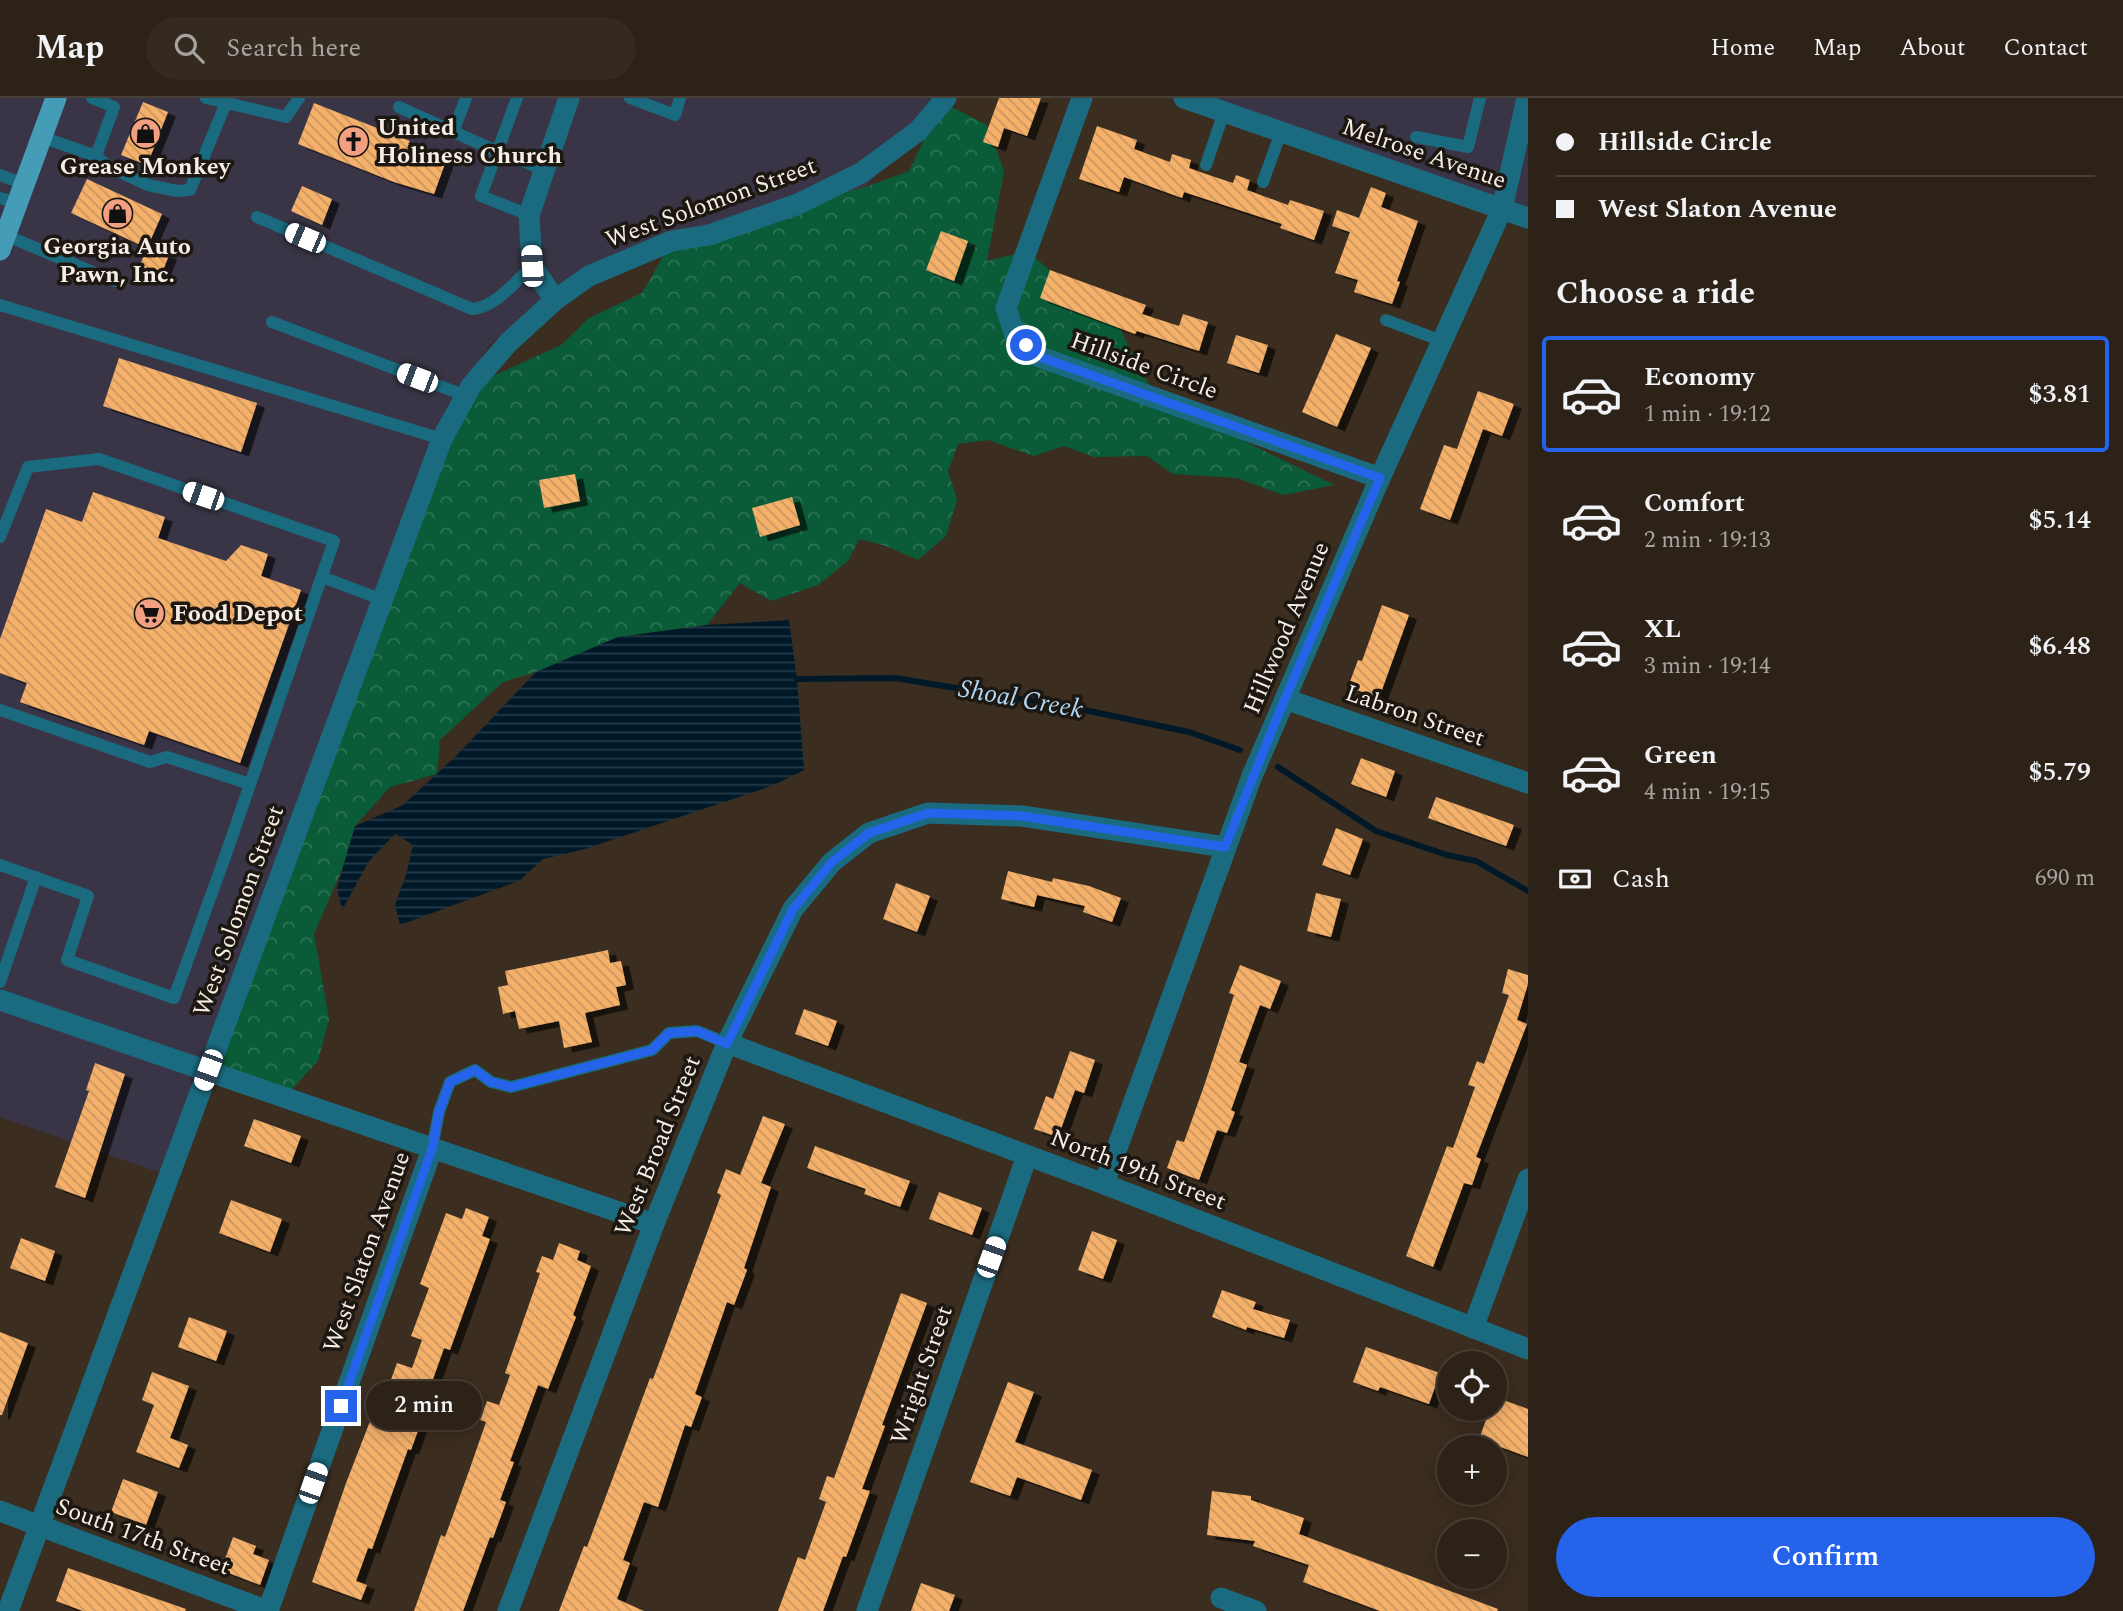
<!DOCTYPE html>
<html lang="en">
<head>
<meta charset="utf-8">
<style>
  body { margin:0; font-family:Spectral,serif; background:#342a20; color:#f1f3f6; height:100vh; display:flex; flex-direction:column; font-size:26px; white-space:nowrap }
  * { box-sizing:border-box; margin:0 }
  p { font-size:23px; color:#a6a4a1 }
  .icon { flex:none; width:38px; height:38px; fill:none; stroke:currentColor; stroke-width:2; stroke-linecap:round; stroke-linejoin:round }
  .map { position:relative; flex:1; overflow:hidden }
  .side { display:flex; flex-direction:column; background:#2c2217; width:595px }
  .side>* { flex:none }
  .hud { display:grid; align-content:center; height:154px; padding:0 28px; background:#2c2217 }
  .buttons { position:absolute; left:1437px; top:1253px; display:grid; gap:14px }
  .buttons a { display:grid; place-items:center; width:70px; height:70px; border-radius:50%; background:#2c2217; box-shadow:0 4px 18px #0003,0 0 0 2px #483f36; font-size:35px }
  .end { position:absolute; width:32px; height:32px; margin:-16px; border:9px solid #2563eb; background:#fff; box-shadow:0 0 0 4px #fff }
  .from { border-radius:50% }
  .bubble { position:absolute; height:49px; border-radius:24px; background:#2c2217; box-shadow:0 4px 18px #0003,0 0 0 2px #483f36; font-size:23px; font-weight:600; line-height:49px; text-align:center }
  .car { position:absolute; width:21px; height:42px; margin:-21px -10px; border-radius:9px; box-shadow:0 0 5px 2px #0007; background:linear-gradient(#fff 24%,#345 0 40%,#fff 0 76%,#345 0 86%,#fff 0) }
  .hud b { display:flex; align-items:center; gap:24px; height:66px; font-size:26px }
  .hud b+b { border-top:2px solid #483f36 }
  .hud i { width:18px; height:18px; background:#f1f3f6 }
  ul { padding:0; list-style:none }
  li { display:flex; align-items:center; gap:21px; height:116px; margin:0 14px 10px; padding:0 14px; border:4px solid transparent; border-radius:7px }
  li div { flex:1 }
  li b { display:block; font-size:26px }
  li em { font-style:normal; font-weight:600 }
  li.active { border-color:#2563eb }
  li>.icon { width:63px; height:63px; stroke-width:1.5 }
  h2 { padding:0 28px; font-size:32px; line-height:84px }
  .pay { display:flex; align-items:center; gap:18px; height:77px; padding:0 28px; font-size:26px }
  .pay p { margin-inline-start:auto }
  .action { display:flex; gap:14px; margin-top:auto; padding:14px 28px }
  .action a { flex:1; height:80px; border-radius:42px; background:#2563eb; color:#fff; font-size:28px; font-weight:600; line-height:80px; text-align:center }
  header { display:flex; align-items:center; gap:42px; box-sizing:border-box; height:98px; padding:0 35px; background:#2c2217; border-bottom:2px solid #483f36 }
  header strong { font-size:33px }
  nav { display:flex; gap:38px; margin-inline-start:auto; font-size:24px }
  .search { width:490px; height:63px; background:#342a20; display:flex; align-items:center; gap:18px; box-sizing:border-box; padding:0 24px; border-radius:38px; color:#a6a4a1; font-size:26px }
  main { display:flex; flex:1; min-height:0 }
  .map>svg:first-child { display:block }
</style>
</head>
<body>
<header>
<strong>Map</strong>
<div class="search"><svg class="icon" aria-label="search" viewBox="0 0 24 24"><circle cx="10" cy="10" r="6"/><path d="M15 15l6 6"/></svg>Search here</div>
<nav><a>Home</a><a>Map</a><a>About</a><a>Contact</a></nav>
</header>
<main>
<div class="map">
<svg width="1528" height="1513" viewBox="0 0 1528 1513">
  <defs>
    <pattern id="forest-crowns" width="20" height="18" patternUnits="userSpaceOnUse" patternTransform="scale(1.75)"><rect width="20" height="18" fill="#0a5b37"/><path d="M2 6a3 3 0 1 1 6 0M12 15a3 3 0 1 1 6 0" fill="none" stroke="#2e7354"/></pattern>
    <pattern id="water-rules" width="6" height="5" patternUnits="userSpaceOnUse" patternTransform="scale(1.75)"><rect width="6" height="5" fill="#001929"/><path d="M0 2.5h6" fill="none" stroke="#263b48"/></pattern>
    <pattern id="building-back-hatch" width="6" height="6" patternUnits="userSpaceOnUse" patternTransform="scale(1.75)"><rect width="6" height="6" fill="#f5b06a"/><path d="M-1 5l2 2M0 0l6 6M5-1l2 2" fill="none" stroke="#ca9660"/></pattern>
    <filter id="shadow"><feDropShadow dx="8" dy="4.5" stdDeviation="0" flood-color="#0009"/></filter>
  </defs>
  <rect width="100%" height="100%" fill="#3b2d1f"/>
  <g fill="#393546">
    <polygon points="0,0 940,0 866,89 576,177 489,247 419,375 166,1077 0,1019"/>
    <polygon points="1172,0 1528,0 1528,129 1499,119"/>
  </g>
  <polygon fill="url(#forest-crowns)" points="942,4 987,27 1004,73 987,163 1027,153 1120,231 1156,300 1334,387 1283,397 1237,380 1173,376 1147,358 1094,359 1064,348 1034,358 988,342 958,346 948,373 957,402 946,438 918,462 886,448 859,441 848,463 818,487 771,503 740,485 707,527 618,539 536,574 503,584 440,642 437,676 390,689 355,728 343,769 314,836 329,921 318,963 285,999 208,972 471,288 561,247 589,220 642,195 672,143 798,106 866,89 909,73"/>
  <polygon fill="url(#water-rules)" points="789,522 797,581 804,672 774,687 585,751 543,761 519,783 400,827 395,807 406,777 413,747 395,736 369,763 342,812 337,790 355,728 403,707 454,660 536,574 618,539 707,527"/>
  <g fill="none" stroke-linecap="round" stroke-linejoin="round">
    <g stroke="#001929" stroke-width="6">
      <polyline points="797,581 895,580 1070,609 1189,634 1240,652"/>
      <polyline points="1278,669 1376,733 1447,757 1476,763 1528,793"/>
    </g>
  </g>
  <g fill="url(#building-back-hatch)" filter="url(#shadow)">
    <polygon points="999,0 1041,0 1027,38 1004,30 998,49 983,44"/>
    <polygon points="143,4 168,14 147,67 121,57"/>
    <polygon points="314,5 410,43 408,46 447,60 434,96 394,84 298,46"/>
    <polygon points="1097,28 1137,42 1134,51 1170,64 1172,56 1191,62 1189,70 1203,75 1233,85 1236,77 1250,82 1247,92 1288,107 1290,102 1324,113 1314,142 1280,130 1282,126 1184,94 1182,100 1124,79 1119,94 1079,81"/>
    <polygon points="87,81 162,116 147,150 71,115"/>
    <polygon points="302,88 332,101 322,127 291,113"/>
    <polygon points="1371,89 1386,95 1381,109 1418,123 1397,183 1400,184 1392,206 1354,194 1358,182 1335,175 1350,134 1332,128 1337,112 1359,120"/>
    <polygon points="941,133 968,143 954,183 926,172"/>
    <polygon points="147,150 169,157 159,183 137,174"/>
    <polygon points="1050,172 1146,207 1142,216 1179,228 1183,216 1208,224 1199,253 1137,233 1135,236 1040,200"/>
    <polygon points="1336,236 1371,250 1337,329 1302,314"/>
    <polygon points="1236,237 1268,247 1259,275 1227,265"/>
    <polygon points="119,260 257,305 241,354 103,308"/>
    <polygon points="1478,293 1514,306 1502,338 1483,331 1450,422 1420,411 1444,347 1457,351"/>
    <polygon points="575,376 580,403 544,410 539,382"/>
    <polygon points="93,394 165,419 158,440 226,463 241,447 268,456 261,478 301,492 240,665 149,633 144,647 20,604 27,585 0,575 0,541 46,411 82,424"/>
    <polygon points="792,399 800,427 760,439 752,410"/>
    <polygon points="1382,507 1409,517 1379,600 1348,589 1358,562 1362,563"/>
    <polygon points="1361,660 1395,673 1386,699 1351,686"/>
    <polygon points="1436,699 1514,727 1506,748 1428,720"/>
    <polygon points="1336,730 1363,741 1350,777 1322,767"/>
    <polygon points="1008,773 1052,784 1053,780 1089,788 1121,800 1112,824 1083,814 1085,808 1037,797 1034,809 1001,801"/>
    <polygon points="896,785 930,798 917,834 883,821"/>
    <polygon points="1316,795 1341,801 1331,839 1307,833"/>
    <polygon points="608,852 610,865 621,863 626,887 616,889 620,907 585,915 592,944 564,950 559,923 519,931 515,913 503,916 498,889 508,887 505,873"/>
    <polygon points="1240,867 1281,883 1270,911 1260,907 1239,964 1247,967 1231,1012 1235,1014 1227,1035 1217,1032 1199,1082 1167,1070 1177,1042 1184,1044 1204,988 1234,897 1229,895"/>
    <polygon points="1508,871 1528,877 1528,886 1517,922 1527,926 1476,1059 1481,1061 1472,1087 1464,1085 1433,1169 1406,1158 1447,1048 1453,1050 1475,989 1468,987 1477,963 1484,966 1509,897 1502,895"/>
    <polygon points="804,911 837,923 828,948 795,936"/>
    <polygon points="1070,953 1095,962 1084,995 1075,992 1058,1039 1034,1031 1046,998 1053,1001"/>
    <polygon points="95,965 125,976 85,1100 55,1089 89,993 86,992"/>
    <polygon points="763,1018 785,1026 761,1085 771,1089 744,1170 747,1172 734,1207 727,1204 695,1296 702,1299 691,1329 685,1327 658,1409 644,1404 623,1462 630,1465 617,1501 644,1513 559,1513 584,1448 587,1449 650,1280 653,1281 721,1097 717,1095 726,1071 740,1077"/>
    <polygon points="254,1021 301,1038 291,1065 244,1048"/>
    <polygon points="815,1048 910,1083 900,1109 864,1096 866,1091 807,1070"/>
    <polygon points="939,1094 982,1110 972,1137 929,1121"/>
    <polygon points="231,1102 282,1121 270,1154 219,1135"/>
    <polygon points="466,1110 489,1119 482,1138 490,1141 450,1252 444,1250 433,1281 446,1286 438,1306 429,1302 411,1352 408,1351 372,1451 368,1450 356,1483 367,1487 361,1502 312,1484 346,1385 374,1313 379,1315 397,1265 412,1270 422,1242 411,1238 429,1190 420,1186 446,1115 462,1121"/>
    <polygon points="1092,1133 1117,1142 1103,1181 1078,1172"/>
    <polygon points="21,1140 55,1153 45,1183 10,1170"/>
    <polygon points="559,1145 580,1153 577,1162 591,1168 573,1217 576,1219 548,1291 538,1287 510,1363 514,1364 500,1402 506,1404 493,1440 490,1439 463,1513 414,1513 441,1437 445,1439 469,1373 486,1324 480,1322 487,1303 499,1307 510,1277 505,1275 540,1175 536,1174 542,1158 553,1162"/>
    <polygon points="1222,1192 1256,1204 1253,1211 1290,1222 1284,1240 1247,1229 1246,1232 1212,1219"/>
    <polygon points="901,1195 927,1205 882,1327 885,1328 862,1391 870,1393 846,1459 843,1458 823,1513 778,1513 798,1459 805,1462 826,1404 819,1401 827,1378 834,1380"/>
    <polygon points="189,1219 227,1233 216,1263 178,1249"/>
    <polygon points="0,1234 28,1245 2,1317 0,1317"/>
    <polygon points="1366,1249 1440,1275 1429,1306 1380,1289 1378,1293 1353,1284"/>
    <polygon points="152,1274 189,1288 170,1340 188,1347 179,1370 136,1354 154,1307 142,1302"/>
    <polygon points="1008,1284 1034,1294 1015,1344 1092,1372 1081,1402 1017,1379 1010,1398 970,1384"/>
    <polygon points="1495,1299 1528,1311 1528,1359 1479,1341 1490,1311 1494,1311"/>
    <polygon points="123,1381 158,1394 146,1427 111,1414"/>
    <polygon points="1212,1393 1251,1398 1251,1402 1304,1420 1299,1436 1498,1511 1497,1513 1380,1513 1303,1484 1309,1467 1253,1448 1255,1443 1207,1437"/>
    <polygon points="233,1439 256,1448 253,1456 269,1462 260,1487 221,1472"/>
    <polygon points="68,1470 186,1511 185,1513 83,1513 56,1503"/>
    <polygon points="921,1485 955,1497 949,1513 911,1513"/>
  </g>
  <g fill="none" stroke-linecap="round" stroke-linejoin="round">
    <g stroke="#1b6b80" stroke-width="12">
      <polyline points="92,0 114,9 96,58"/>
      <polyline points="206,0 286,19 299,0"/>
      <polyline points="517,0 481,98 529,117"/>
      <polyline points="630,0 675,17 680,0"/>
      <polyline points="399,9 496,53 543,71"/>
      <polyline points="453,34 466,0"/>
      <polyline points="42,39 96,58 109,69 148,87 177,93 190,92 226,5"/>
      <polyline points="1416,39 1468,49 1480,0"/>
      <polyline points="1206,67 1224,14"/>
      <polyline points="0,77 24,86"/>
      <polyline points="1263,84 1281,34"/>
      <polyline points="0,100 17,105"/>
      <path d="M 257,119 L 472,211 C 496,209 514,185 532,168"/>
      <polyline points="5,137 114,183"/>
      <polyline points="0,207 442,341"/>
      <polyline points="1386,222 1442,243"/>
      <polyline points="272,224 466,298"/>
      <polyline points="0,439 28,369 99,361 334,443 226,756 174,900 67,862 88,798 0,767"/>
      <polyline points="322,479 383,502"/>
      <polyline points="0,612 150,664 167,659 250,686"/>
      <polyline points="0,884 36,779"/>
      <polyline points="432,1051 439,1014 450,984 475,972 491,984 511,989 652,952 669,935 697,933 727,945"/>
    </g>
    <g stroke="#1b6b80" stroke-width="21">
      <polyline points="1082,0 1006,210 1015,237 1037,258 1380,380"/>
      <polyline points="1184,0 1528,120"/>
      <polyline points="555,202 532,168 529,117 569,0"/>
      <polyline points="1285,601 1528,685"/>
      <polyline points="0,902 654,1126"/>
      <polyline points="727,945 1104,1086 1528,1251"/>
      <polyline points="1104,1086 1252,678 1380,380 1502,111 1527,0"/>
      <polyline points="1473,1230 1528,1081"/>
      <polyline points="0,1413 268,1513"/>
      <polyline points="1221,1500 1256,1513"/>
      <polyline points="8,1513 442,341 471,288 508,245 555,202 589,178 672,143 709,137 798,106 861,75 918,33 946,0"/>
      <polyline points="268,1513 432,1051"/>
      <polyline points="508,1513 654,1126 727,945 793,811 832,764 869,735 928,715 1022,718 1225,749"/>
      <polyline points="867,1513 1027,1058"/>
    </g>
    <polyline stroke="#459cb6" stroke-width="21" points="0,152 56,0"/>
  </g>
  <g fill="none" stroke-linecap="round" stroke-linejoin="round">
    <polyline stroke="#2563eb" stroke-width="9" points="341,1308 432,1051 439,1014 450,984 475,972 491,984 511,989 652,952 669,935 697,933 727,946 793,811 832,764 869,735 928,715 1022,718 1225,749 1276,622 1380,380 1037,258 1026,247"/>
  </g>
  <defs>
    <symbol id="shop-disc" viewBox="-11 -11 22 22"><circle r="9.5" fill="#f2a081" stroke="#1d1711"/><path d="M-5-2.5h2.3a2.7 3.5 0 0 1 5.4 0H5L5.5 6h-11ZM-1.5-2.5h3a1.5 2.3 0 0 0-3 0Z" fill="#111"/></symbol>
    <symbol id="church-disc" viewBox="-11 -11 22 22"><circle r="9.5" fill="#f2a081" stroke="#1d1711"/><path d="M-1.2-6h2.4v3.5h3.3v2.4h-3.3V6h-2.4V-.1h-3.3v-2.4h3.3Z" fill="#111"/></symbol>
    <symbol id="supermarket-disc" viewBox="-11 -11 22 22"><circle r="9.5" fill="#f2a081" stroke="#1d1711"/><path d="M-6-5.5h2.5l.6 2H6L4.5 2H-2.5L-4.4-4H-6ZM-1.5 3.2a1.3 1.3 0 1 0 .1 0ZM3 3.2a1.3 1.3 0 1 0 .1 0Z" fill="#111"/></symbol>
  </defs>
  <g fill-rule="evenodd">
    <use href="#shop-disc" x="128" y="18" width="35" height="35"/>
    <use href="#church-disc" x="336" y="26" width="35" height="35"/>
    <use href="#shop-disc" x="100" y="98" width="35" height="35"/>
    <use href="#supermarket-disc" x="132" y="498" width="35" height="35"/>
  </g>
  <g text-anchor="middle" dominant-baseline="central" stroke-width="7" stroke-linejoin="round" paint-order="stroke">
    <g font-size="24" font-weight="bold" fill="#f6ede4" stroke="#1d1711" text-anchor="start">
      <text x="377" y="30">United<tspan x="377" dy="28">Holiness Church</tspan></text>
      <text x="145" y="69" text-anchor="middle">Grease Monkey</text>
      <text x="117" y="149" text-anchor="middle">Georgia Auto<tspan x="117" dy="28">Pawn, Inc.</tspan></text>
      <text x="173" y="516">Food Depot</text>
    </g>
    <g font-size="24" fill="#f6ede4" stroke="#1d1711">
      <text transform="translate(1424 56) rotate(19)">Melrose Avenue</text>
      <text transform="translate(711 105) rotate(-20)">West Solomon Street</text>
      <text transform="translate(1144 268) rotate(20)">Hillside Circle</text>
      <text transform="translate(1287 530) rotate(-67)">Hillwood Avenue</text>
      <text transform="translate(1415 618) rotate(19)">Labron Street</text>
      <text transform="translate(239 813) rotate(-70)">West Solomon Street</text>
      <text transform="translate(658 1048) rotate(-68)">West Broad Street</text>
      <text transform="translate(1138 1072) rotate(21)">North 19th Street</text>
      <text transform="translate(367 1154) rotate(-70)">West Slaton Avenue</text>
      <text transform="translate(922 1277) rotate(-71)">Wright Street</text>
      <text transform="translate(143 1439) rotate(20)">South 17th Street</text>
    </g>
    <g font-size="26" font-style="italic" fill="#afd9f6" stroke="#1d1711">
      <text transform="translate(1021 601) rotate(10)">Shoal Creek</text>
    </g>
  </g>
</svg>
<div class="buttons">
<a><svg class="icon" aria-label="locate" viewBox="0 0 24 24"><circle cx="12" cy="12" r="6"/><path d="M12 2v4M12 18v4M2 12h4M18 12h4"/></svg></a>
<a>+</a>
<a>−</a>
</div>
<i class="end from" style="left:1026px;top:247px"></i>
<i class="end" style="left:341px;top:1308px"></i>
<div class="bubble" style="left:366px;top:1283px;width:116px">2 min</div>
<i class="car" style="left:305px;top:140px;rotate:293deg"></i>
<i class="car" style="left:532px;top:168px;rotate:357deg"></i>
<i class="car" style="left:417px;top:280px;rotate:291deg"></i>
<i class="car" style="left:203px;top:398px;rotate:289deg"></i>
<i class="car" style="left:208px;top:972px;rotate:200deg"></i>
<i class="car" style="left:991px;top:1159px;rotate:20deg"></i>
<i class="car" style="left:313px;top:1385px;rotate:19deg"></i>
</div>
<section class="side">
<div class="hud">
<b><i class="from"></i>Hillside Circle</b>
<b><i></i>West Slaton Avenue</b>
</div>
<h2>Choose a ride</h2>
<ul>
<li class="active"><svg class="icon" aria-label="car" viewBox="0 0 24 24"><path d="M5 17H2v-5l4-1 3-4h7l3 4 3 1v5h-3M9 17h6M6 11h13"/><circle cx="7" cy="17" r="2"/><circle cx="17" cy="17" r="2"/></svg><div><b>Economy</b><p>1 min · 19:12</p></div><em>$3.81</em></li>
<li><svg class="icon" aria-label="car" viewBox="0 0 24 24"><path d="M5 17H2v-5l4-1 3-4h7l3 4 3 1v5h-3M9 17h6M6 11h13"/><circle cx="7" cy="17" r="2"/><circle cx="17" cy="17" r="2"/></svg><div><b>Comfort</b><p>2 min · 19:13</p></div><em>$5.14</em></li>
<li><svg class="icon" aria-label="car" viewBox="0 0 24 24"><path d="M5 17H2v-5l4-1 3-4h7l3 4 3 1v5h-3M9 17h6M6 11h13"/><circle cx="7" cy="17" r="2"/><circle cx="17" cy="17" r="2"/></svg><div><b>XL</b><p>3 min · 19:14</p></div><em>$6.48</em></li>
<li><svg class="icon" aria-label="car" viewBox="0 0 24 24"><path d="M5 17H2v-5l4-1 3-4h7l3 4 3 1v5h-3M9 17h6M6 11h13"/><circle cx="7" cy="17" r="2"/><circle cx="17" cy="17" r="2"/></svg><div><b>Green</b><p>4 min · 19:15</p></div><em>$5.79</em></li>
</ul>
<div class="pay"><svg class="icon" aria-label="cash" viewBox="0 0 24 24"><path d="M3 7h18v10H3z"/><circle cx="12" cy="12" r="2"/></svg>Cash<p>690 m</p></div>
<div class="action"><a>Confirm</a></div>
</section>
</main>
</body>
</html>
